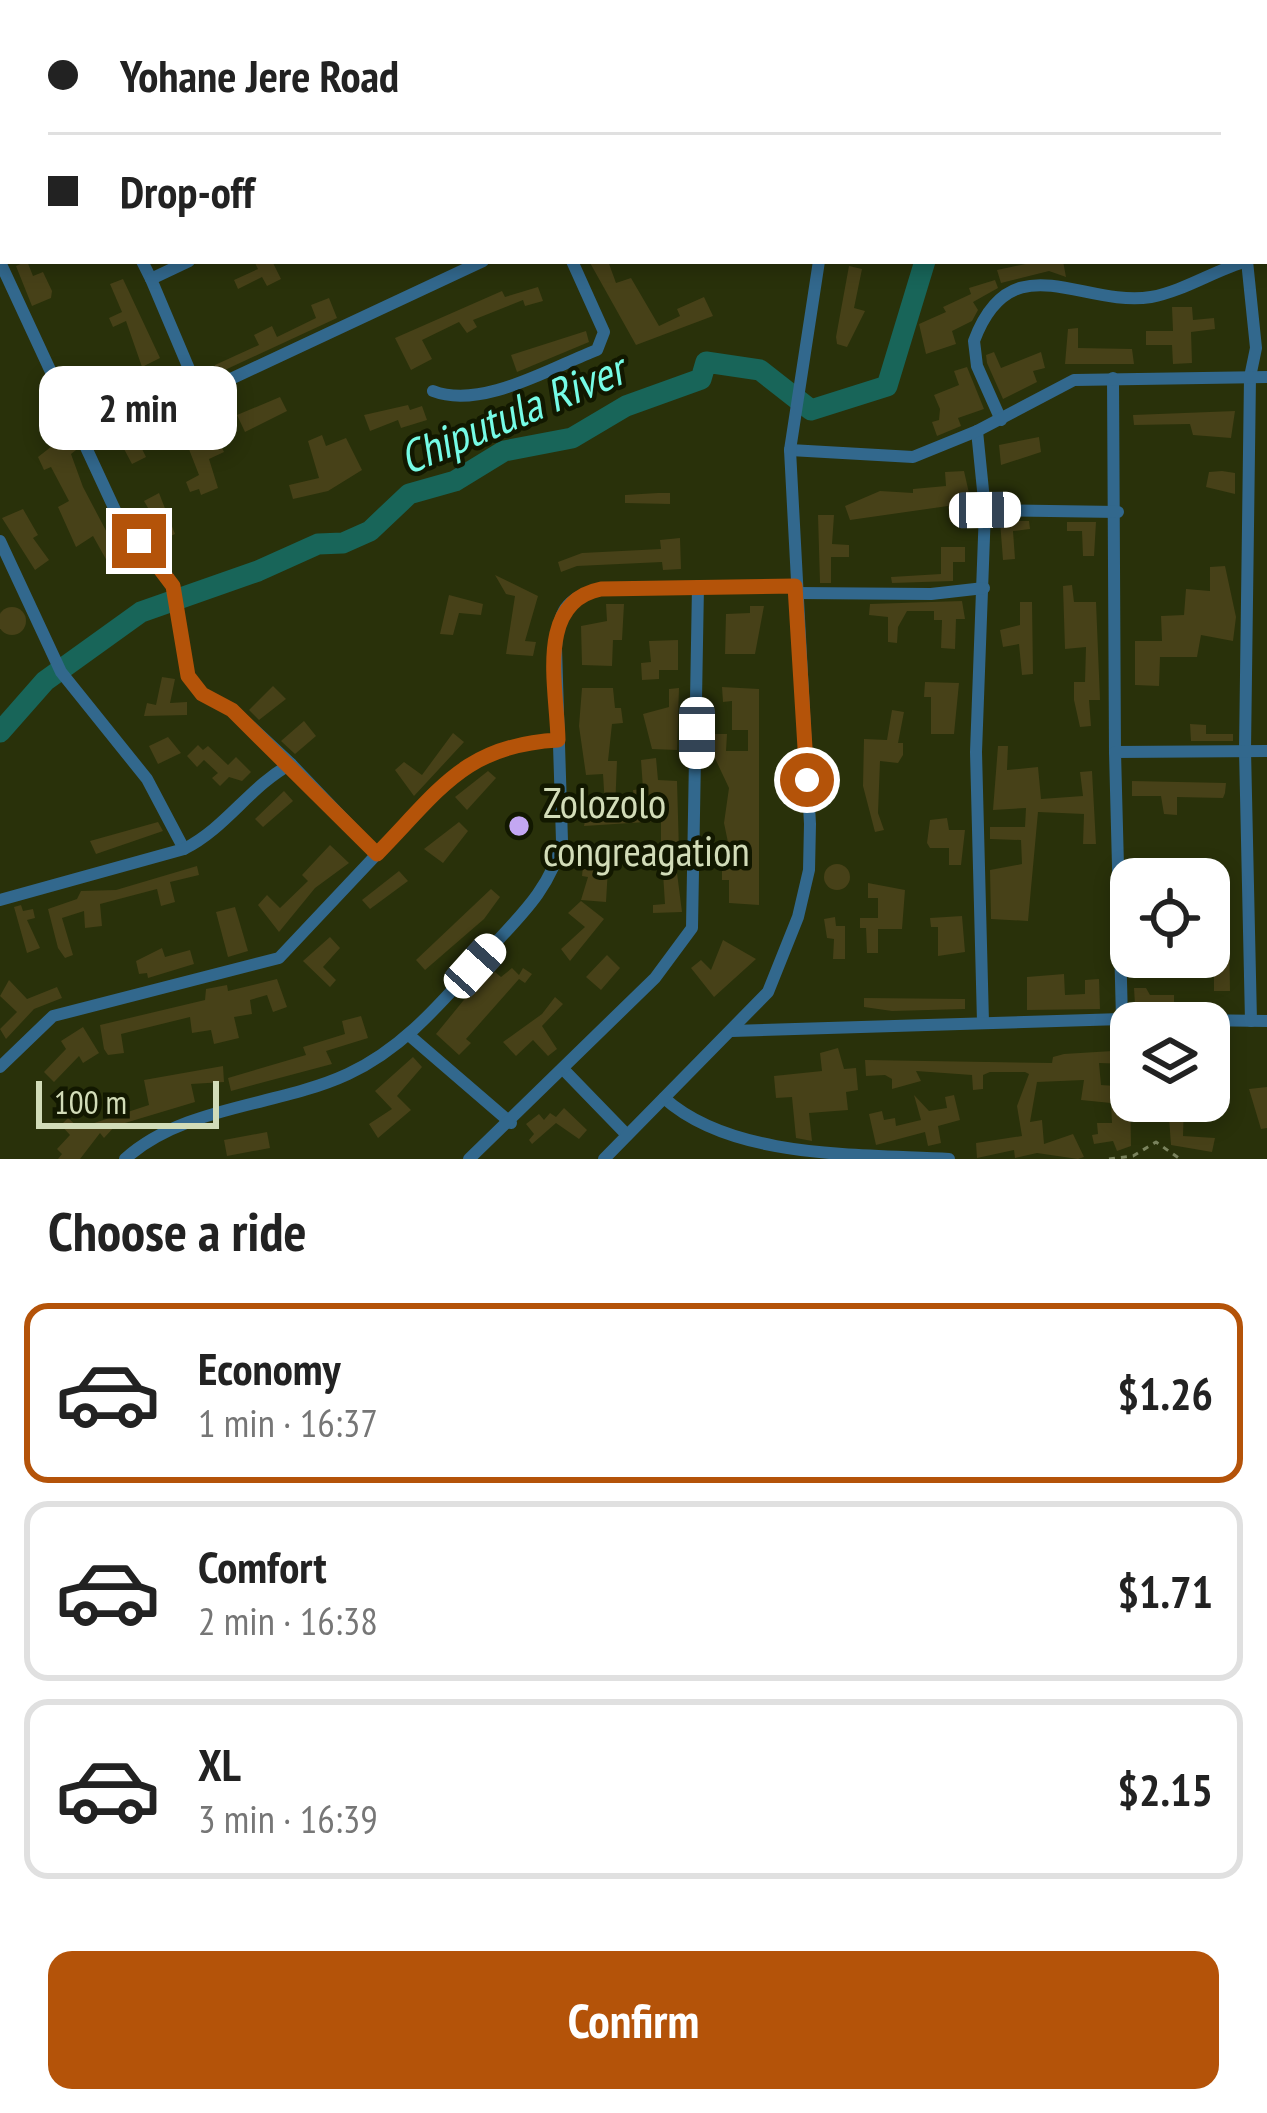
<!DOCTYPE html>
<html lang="en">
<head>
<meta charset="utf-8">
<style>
  body { margin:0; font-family:"PT Sans Narrow",sans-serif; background:#f2f2f2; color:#222; height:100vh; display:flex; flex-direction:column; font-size:45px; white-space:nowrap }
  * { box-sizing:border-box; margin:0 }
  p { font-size:39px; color:#767676 }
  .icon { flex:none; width:66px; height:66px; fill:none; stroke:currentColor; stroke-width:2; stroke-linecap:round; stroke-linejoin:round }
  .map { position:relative; height:1159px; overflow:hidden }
  .details { display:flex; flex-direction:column; background:#fff; flex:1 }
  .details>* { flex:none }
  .guide { position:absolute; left:0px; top:0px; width:1269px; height:264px; box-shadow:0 6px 18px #0003; display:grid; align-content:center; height:264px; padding:0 48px; background:#fff }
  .tools { position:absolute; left:1110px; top:858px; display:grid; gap:24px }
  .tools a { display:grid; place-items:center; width:120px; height:120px; border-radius:24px; background:#fff; box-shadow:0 6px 18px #0003; font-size:60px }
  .scale { position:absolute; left:36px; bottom:30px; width:183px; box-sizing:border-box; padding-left:12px; border:6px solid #d2dcb8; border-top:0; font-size:33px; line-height:42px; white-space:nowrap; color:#d2dcb8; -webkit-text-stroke:9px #121800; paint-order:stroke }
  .end { position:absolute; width:54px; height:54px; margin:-27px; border:15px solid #b45309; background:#fff; box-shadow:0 0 0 6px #fff }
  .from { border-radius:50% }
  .bubble { position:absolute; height:84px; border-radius:24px; background:#fff; box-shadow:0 6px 18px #0003; font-size:39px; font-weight:600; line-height:84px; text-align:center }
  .car { position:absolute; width:36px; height:72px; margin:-36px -18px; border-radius:15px; box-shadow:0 0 9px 3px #0007; background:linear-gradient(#fff 24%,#345 0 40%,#fff 0 76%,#345 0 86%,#fff 0) }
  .guide b { display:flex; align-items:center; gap:42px; height:114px; font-size:45px }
  .guide b+b { border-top:3px solid #e0e0e0 }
  .guide i { width:30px; height:30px; background:#222 }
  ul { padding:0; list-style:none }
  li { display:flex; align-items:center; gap:36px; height:180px; margin:0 24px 18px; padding:0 24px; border:6px solid #e0e0e0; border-radius:24px }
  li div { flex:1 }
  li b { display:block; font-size:45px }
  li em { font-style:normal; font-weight:600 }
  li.active { border-color:#b45309 }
  li>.icon { width:108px; height:108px; stroke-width:1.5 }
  h2 { padding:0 48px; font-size:54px; line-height:144px }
  .button { display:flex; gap:24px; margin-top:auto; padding:24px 48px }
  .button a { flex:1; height:138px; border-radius:24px; background:#b45309; color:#fff; font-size:48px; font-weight:600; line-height:138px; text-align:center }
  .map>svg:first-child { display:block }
</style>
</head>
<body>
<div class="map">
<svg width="1267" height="1159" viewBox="0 0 1267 1159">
  <rect width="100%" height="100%" fill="#29310a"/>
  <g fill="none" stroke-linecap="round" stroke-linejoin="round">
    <g stroke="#186559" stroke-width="21">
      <polyline points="1266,165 1267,164"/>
      <polyline points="0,732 45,681 141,612 258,571 318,544 343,543 370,531 409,494 455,481 504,451 572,438 626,406 701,379 706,362 760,370 811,410 887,386 925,261"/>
    </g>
  </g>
  <g fill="#474118">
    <polygon points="27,261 33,276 43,272 52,291 51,298 32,306 16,266"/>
    <polygon points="254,261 272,261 281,279 267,286 262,277 238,289 234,280 258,269"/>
    <polygon points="589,261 608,261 616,283 631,278 659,326 680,316 677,309 704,297 713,316 636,345"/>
    <polygon points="1040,261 1063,261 1066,277 1049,271 1001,283 997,270"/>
    <polygon points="849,266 862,269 854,308 865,311 847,347 837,344 836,337"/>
    <polygon points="123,279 160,358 142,367 126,321 113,327 109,318 122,312 110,284"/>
    <polygon points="995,280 998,288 973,302 978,310 972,321 952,331 956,344 926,354 919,324 946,312 943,307 971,294 969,288"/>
    <polygon points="538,287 543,301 525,306 523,300 473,320 477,327 467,333 459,322 422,340 432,359 411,370 395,338 502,291 505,297"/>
    <polygon points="329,298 337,318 214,375 215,365 259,345 254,335 272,326 277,337 316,318 311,305"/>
    <polygon points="1172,307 1192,307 1193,320 1214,318 1215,329 1191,332 1192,363 1173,364 1172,345 1146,345 1146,331 1173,331"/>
    <polygon points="1078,328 1078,348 1132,349 1134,364 1065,364 1068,329"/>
    <polygon points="586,331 589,342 517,372 511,355"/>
    <polygon points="994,352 1001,368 1041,352 1045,368 1033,371 1037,382 1003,399 987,363 986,355"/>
    <polygon points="967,367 984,409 958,418 961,426 937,436 932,422 939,420 940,409 934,395 959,385 954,371"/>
    <polygon points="80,373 89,396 95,393 99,402 84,410 67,378"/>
    <polygon points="176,390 204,445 218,439 224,452 209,459 218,488 201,495 199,489 190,492 186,482 199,475 185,439 174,444 166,425 178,419 167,393"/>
    <polygon points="280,397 287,411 245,432 237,415"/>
    <polygon points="408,405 410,410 422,406 427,420 401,428 398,420 370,431 364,415"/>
    <polygon points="130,407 141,423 132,429 146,457 132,464 123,447 129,444 112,418"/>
    <polygon points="1235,411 1231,438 1193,435 1190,424 1134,425 1133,415"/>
    <polygon points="322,435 326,446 346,438 362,470 328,491 293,499 289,485 319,478 308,441"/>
    <polygon points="65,436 76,450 71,454 83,487 123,563 112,570 93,536 76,547 58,507 69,501 51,467 44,470 38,457"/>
    <polygon points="1039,437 1041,452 1001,465 999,445"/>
    <polygon points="964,471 971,502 965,502 964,522 950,522 948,506 850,520 845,506 880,491 913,493 913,489 946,486 945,472"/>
    <polygon points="1222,471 1235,473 1235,494 1206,487 1209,472"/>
    <polygon points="159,493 175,534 156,543 145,531 158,525 144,501"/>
    <polygon points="658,493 670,493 670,504 625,503 625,495"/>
    <polygon points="23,509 38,535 33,538 49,560 35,570 2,518"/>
    <polygon points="818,515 834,515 832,544 849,545 849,557 831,557 831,583 820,583"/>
    <polygon points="1000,521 1029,521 1030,529 1013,531 1015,559 1003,560"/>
    <polygon points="1067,522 1096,522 1094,556 1083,556 1082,531 1067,531"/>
    <polygon points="680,538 681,569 663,570 662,562 577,566 561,572 558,562 582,553 661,549 660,540"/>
    <polygon points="941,547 965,547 965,562 953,562 953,581 892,583 891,577 941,574"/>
    <polygon points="1225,566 1236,617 1233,641 1201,635 1197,657 1160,657 1159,686 1135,685 1135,641 1162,641 1161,616 1184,615 1186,589 1210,591 1210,567"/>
    <polygon points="495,575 538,596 525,641 536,642 533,656 506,654 515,596 506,594"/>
    <polygon points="1072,585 1074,602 1096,602 1100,700 1089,700 1091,726 1080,727 1074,700 1074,682 1085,682 1086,647 1065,649 1063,586"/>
    <polygon points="449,595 483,604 481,615 459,613 453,635 440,634"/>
    <polygon points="962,601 965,619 956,619 955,649 941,648 942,620 934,620 934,611 907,611 898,627 897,643 888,642 888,617 869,615 870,604"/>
    <polygon points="1020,602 1032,602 1033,674 1022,675 1019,644 1003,647 1000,630 1020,625"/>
    <polygon points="606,604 624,604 622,640 613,640 612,666 582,665 581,626 607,621"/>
    <polygon points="750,606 764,606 755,654 725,654 726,614 750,613"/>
    <circle cx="12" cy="621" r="14"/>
    <polygon points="678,640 678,670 659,670 659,679 642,680 641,663 651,662 649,641"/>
    <polygon points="162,677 175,679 170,703 187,702 187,715 144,716 147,703 156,705"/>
    <polygon points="925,682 959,683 954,734 931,734 931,697 924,697"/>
    <polygon points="273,686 286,699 259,720 249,710"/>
    <polygon points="722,687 759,689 759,905 729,903 729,880 722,880 722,866 731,857 724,823 729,788 713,754 712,734 727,734 726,751 748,751 748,730 732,730 732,701 723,702"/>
    <polygon points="582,688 613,688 615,708 621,708 623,723 612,724 608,761 617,761 615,810 635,809 633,790 643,789 641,760 656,758 658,780 677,781 679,852 661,852 661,821 584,826 588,806 605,806 603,774 586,775 579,726"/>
    <polygon points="679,688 677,750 652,749 643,714 669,707 669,689"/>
    <polygon points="892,710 904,712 898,743 903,743 903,755 898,763 880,761 878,813 884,830 875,832 863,786 864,739 887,740"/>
    <polygon points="304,721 316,736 295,754 281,741"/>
    <polygon points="1190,724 1206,725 1206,734 1233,734 1233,741 1191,741"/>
    <polygon points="453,733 464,742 414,796 395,770 404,762 422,775"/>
    <polygon points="168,737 181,753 158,764 149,746"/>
    <polygon points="198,745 203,750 208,746 228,765 236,757 251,772 242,781 229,777 220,786 212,778 218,773 204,760 197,767 187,756"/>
    <polygon points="998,746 1008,746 1007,770 1038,767 1041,799 1083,796 1080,772 1092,771 1096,844 1083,844 1084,814 1038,812 1028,921 991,919 990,870 1022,864 1021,840 990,839 990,827 1025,827 1026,808 993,810"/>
    <polygon points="488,771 496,778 467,810 455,797"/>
    <polygon points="1132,781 1226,783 1225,793 1223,798 1177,797 1177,815 1164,814 1161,796 1132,796"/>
    <polygon points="284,791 293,801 263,827 255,819"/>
    <polygon points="947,818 949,830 965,830 961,865 949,865 949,848 930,848 927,843 930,820"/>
    <polygon points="158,822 163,831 96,854 90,841"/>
    <polygon points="459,822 468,831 443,863 424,849"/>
    <polygon points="330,845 349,863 315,888 279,932 258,905 267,895 280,908 308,881 302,875"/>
    <circle cx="837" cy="877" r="13"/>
    <polygon points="197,866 199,875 170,882 175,902 161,906 157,889 100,904 102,926 85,928 84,911 62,918 73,955 65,958 58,948 48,909 77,899 81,891 116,890"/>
    <polygon points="583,866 608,868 606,902 581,900 588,877 582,876"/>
    <polygon points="399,871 408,881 370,909 362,900"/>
    <polygon points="663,873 677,873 682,912 653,913 653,905 665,904"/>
    <polygon points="868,883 905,890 902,929 878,929 878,953 867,953 866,928 860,928 860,918 878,918 878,898 868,898"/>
    <polygon points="491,889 500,897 484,919 425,970 416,960"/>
    <polygon points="581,901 604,919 570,961 561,949 585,927 568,913"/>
    <polygon points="21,905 23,911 33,909 35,918 27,920 40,948 27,953 14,907"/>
    <polygon points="235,907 248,951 228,957 216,912"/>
    <polygon points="962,916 965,952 938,956 938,927 931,927 930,918"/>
    <polygon points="835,917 836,926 845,926 845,959 833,959 834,939 827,938 824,919"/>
    <polygon points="1213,933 1229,934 1230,991 1214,991 1214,974 1200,974 1200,963 1212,964"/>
    <polygon points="330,937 340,948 323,967 336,980 330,987 303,961"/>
    <polygon points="723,940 756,959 714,997 691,968 701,960 711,970"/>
    <polygon points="162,948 165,957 190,950 194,964 148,978 147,973 139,974 136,961"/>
    <polygon points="607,955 620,968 601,990 586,977"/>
    <polygon points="512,968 519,975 523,968 532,974 525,983 519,979 466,1039 471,1043 459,1055 436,1034 472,990 495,972 501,977"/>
    <polygon points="1064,974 1065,995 1085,994 1085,980 1099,979 1100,1009 1027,1010 1027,977"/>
    <polygon points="277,979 287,1007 273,1012 267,995 250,1000 252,1014 234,1017 239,1038 214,1044 211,1030 192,1033 190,1017 121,1034 124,1053 108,1055 104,1049 100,1025 205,1000 206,989 227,985 228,991"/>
    <polygon points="9,980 27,999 57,987 62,998 34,1009 6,1039 0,1029 17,1012 0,996"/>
    <polygon points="1134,988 1146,988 1150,995 1174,995 1174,1008 1135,1005"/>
    <polygon points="555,997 563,1004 542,1026 557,1049 548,1056 533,1040 516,1056 503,1042 542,1014"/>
    <polygon points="864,998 965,999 965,1009 892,1011 864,1007"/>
    <polygon points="361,1016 368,1038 326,1051 332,1064 231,1091 228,1078 306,1055 303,1047 345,1034 342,1021"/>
    <polygon points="83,1027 99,1053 83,1063 79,1056 54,1082 44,1072 66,1049 61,1041"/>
    <polygon points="838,1048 844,1069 856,1068 858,1090 846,1092 848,1110 809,1113 812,1141 796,1138 792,1097 776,1098 774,1076 822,1071 820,1053"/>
    <polygon points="1129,1050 1128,1064 1099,1063 1101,1085 1130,1087 1131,1146 1117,1151 1113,1141 1094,1144 1092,1135 1098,1134 1097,1123 1112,1123 1111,1103 1081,1100 1084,1080 1037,1082 1030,1122 1042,1120 1044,1144 1073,1134 1084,1157 1078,1159 1037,1153 1015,1158 1014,1150 977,1158 976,1143 1022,1136 1017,1106 1029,1074 1025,1072 990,1072 983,1075 983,1089 973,1090 972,1075 916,1071 921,1081 892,1089 892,1079 885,1075 866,1076 865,1060 1052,1063 1053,1057 1064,1054"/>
    <polygon points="413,1057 422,1067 397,1096 411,1110 378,1138 369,1124 392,1109 375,1091"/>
    <polygon points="223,1066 224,1082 191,1084 195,1102 115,1126 104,1138 100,1133 80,1159 58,1159 62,1154 57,1149 70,1135 61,1125 68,1118 79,1128 149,1105 144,1080"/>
    <polygon points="1267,1087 1267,1128 1261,1129 1249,1089"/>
    <polygon points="914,1095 929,1111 947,1108 945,1097 954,1095 960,1120 938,1126 941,1143 928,1146 925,1132 876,1145 869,1114 882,1111 884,1120 895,1118 896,1126 921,1120"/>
    <polygon points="1168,1103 1184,1103 1183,1136 1215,1138 1212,1152 1171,1145"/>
    <polygon points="564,1108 587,1130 579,1139 556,1123 532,1144 529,1140 534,1134 526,1124 539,1114 544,1120 550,1113 556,1117"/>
    <polygon points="267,1132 270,1148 227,1156 224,1140"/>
  </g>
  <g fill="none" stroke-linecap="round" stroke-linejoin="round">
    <g stroke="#7a835d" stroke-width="3" stroke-dasharray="6 6" stroke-linecap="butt">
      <polyline points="1158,0 1159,3"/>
      <polyline points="703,3 711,0"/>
      <polyline points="1109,1159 1133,1156 1156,1142 1180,1159"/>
    </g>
    <g stroke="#32688d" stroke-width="12">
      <polyline points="463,0 465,3"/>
      <polyline points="136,3 142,0"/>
      <polyline points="439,3 445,0"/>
      <polyline points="795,3 796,0"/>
      <polyline points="892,3 893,0"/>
      <polyline points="0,107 3,104"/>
      <polyline points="0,208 3,206"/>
      <polyline points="1266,254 1267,254"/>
      <polyline points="142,261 151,279"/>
      <polyline points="189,261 151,279 195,383 205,391 483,261"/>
      <polyline points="1247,261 1256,348 1250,377 1245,750 1251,1021"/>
      <polyline points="0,262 121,523 160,563 173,586 188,676 201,694 233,710 291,764"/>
      <polyline points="1113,378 1115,752"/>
      <path d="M 433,391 C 482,410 552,367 597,350 L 604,332 L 572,261"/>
      <path d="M 1001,420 L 977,366 L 974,341 C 1011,241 1082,308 1151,297 C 1184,291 1215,270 1247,261"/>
      <polyline points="977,431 985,510 976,752 983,1022"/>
      <polyline points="790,450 913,457 977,431 1074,380 1267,377"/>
      <polyline points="985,510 1118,512"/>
      <polyline points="0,541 61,672 147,779 184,849"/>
      <polyline points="796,593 931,594 984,588"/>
      <path d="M 0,900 L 184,849 C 226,828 250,786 291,764 L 377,854 C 439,791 464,745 558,740"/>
      <polyline points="1122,1019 1115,752 1267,751"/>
      <polyline points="732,1031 1122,1019 1267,1021"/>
      <polyline points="410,1036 511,1123"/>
      <polyline points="0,1067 53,1016 279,958 377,854"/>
      <polyline points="564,1070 627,1135"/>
      <path d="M 664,1098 C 732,1159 857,1154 949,1159"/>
      <path d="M 125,1159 C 185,1105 277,1107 348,1074 C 406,1047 444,999 486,953 C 518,918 551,889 562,841 L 556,648 C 558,613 564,597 601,589 L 795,586"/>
      <polyline points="469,1159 655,978 692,928 698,586"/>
      <polyline points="604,1159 768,992 798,917 809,870 810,824 790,450 819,261"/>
    </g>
  </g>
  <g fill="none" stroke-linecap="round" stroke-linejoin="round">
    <path stroke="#b45309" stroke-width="15" d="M 139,541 L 173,586 L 188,676 L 202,694 L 232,710 L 377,854 C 439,791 464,745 558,740 C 557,687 535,602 601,589 L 795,586 L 807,780"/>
  </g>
  <circle fill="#c3a7f2" stroke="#121800" stroke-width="4.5" cx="519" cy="826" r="12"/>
  <g text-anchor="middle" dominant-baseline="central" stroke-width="9" stroke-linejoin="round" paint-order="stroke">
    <g font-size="42" fill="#d2dcb8" stroke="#121800" text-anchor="start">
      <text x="543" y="802">Zolozolo<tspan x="543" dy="48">congreagation</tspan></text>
    </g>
    <g font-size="45" font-style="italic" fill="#76fce6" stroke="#121800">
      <text transform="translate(511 413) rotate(-23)">Chiputula River</text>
    </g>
  </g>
</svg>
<div class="tools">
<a><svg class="icon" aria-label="locate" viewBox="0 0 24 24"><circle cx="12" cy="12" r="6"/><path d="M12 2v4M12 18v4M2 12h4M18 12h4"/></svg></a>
<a><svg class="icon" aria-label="layers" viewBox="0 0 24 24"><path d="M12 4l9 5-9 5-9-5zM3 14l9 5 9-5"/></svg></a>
</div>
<div class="scale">100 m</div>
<i class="end from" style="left:807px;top:780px"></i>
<i class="end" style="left:139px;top:541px"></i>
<div class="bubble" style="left:39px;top:366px;width:198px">2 min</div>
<i class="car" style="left:985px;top:510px;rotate:89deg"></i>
<i class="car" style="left:697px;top:733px;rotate:180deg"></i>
<i class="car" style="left:475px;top:966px;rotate:42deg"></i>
<div class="guide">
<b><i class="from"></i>Yohane Jere Road</b>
<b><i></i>Drop-off</b>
</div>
</div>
<section class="details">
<h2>Choose a ride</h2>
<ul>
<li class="active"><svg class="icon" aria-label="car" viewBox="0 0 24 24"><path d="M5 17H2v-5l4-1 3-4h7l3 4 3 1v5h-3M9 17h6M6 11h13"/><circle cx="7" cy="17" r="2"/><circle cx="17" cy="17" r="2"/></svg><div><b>Economy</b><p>1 min · 16:37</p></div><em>$1.26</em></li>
<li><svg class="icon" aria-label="car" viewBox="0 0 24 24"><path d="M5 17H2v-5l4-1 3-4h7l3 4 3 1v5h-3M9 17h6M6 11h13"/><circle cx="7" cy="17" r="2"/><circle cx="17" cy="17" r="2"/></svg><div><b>Comfort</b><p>2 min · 16:38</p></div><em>$1.71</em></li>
<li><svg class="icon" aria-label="car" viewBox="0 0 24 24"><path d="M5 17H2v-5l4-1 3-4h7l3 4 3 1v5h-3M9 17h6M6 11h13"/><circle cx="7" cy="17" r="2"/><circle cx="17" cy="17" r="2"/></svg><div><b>XL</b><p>3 min · 16:39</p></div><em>$2.15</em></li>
</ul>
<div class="button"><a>Confirm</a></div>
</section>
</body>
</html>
